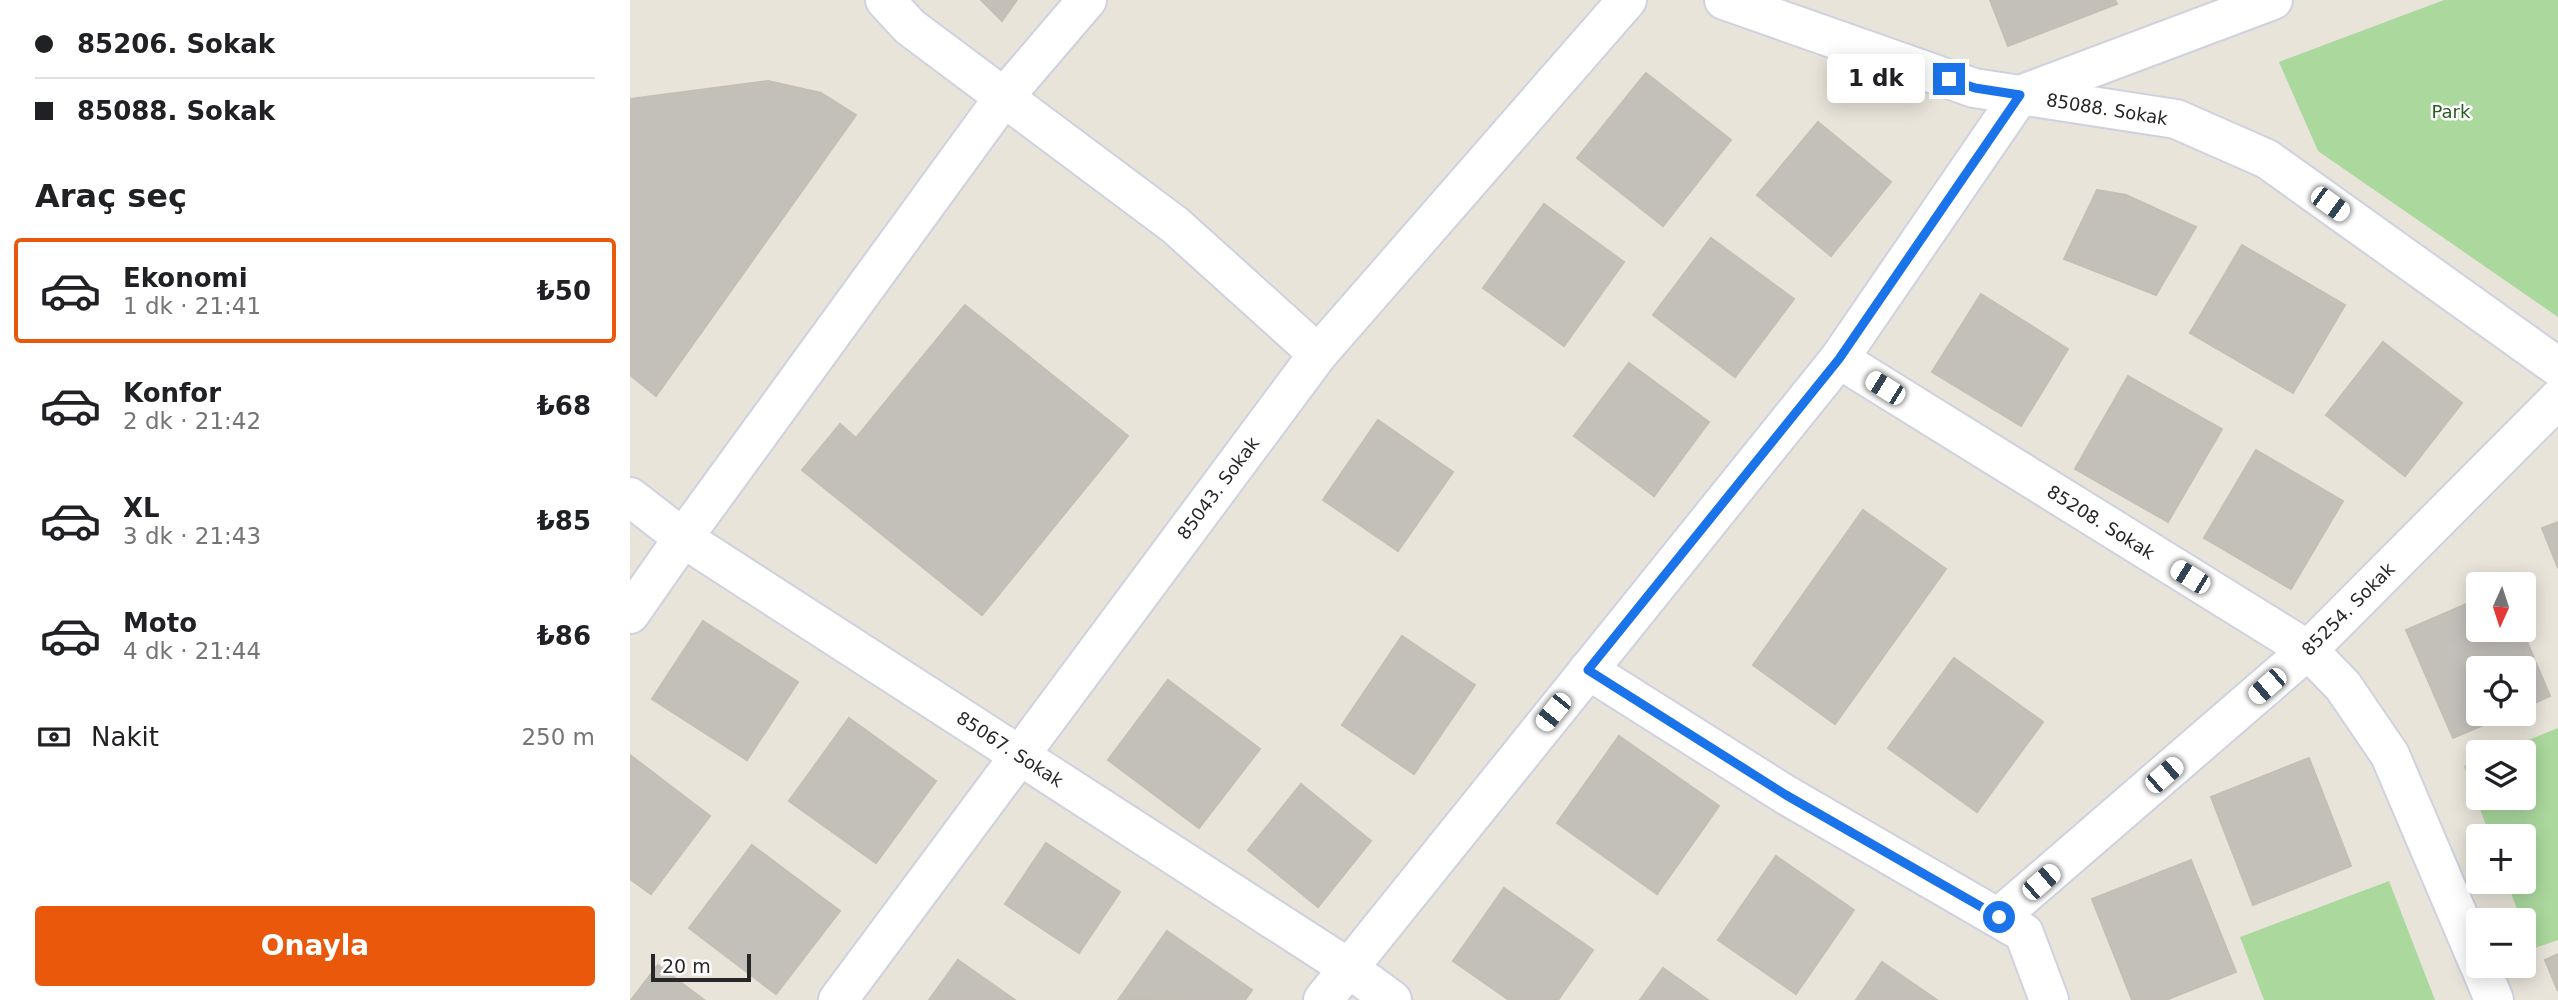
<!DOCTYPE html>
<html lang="tr">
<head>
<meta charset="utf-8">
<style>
  body { margin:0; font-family:"DejaVu Sans",sans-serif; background:#f6f6f6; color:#202124; height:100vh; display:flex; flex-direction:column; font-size:26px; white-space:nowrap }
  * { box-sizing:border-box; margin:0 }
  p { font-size:23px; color:#757577 }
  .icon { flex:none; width:38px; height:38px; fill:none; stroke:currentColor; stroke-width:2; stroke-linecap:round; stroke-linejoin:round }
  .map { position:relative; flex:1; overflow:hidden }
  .sheet { display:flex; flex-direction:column; background:#fff; width:630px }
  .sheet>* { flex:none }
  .hud { display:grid; align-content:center; height:154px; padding:0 35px; background:#fff }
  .needle { width:46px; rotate:183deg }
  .controls { position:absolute; left:1836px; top:572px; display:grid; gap:14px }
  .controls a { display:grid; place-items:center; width:70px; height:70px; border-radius:7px; background:#fff; box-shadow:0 4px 18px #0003; font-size:35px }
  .scale { position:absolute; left:21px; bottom:18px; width:100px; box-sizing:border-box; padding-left:7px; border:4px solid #272727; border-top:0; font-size:19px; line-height:24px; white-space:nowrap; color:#272727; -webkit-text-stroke:5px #fff; paint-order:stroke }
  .end { position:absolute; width:32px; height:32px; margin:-16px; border:9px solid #1a73e8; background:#fff; box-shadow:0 0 0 4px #fff }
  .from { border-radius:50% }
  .bubble { position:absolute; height:49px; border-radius:7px; background:#fff; box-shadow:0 4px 18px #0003; font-size:23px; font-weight:800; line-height:49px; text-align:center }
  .car { position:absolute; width:21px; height:42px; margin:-21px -10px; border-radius:9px; box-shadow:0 0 5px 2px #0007; background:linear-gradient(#fff 24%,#345 0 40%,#fff 0 76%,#345 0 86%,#fff 0) }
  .hud b { display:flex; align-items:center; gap:24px; height:66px; font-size:26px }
  .hud b+b { border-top:2px solid #e0e0e0 }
  .hud i { width:18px; height:18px; background:#202124 }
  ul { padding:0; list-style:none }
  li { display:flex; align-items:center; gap:21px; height:105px; margin:0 14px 10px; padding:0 21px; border:4px solid transparent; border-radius:7px }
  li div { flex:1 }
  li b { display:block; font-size:26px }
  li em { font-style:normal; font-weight:800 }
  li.active { border-color:#ea580c }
  li>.icon { width:63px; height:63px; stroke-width:1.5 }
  h2 { padding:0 35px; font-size:32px; line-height:84px }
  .pay { display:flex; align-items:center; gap:18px; height:77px; padding:0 35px; font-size:26px }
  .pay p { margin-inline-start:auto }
  .primary-button { display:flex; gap:14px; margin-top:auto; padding:14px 35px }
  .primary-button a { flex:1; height:80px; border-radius:7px; background:#ea580c; color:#fff; font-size:28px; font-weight:800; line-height:80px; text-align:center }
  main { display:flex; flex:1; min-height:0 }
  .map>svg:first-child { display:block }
</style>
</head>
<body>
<main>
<section class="sheet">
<div class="hud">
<b><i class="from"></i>85206. Sokak</b>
<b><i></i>85088. Sokak</b>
</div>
<h2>Araç seç</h2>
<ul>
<li class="active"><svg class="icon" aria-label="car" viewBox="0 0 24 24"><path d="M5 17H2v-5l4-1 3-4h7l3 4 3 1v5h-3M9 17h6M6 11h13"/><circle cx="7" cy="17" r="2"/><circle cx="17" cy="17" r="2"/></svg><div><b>Ekonomi</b><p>1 dk · 21:41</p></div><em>₺50</em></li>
<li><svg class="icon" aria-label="car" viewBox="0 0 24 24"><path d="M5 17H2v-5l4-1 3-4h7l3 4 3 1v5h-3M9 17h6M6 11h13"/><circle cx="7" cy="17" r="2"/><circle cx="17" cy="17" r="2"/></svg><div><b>Konfor</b><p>2 dk · 21:42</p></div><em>₺68</em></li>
<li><svg class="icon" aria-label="car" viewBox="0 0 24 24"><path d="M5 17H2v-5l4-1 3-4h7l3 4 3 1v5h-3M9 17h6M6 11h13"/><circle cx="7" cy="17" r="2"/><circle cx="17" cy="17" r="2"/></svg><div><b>XL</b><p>3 dk · 21:43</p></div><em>₺85</em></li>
<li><svg class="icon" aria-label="car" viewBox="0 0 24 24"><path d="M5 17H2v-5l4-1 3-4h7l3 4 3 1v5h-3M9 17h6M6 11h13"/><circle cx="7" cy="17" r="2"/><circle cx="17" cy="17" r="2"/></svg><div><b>Moto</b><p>4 dk · 21:44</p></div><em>₺86</em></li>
</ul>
<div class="pay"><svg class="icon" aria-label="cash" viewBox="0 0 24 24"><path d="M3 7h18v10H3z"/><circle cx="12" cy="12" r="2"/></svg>Nakit<p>250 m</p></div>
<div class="primary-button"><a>Onayla</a></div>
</section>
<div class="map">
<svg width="1928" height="1000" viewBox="0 0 1928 1000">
  <rect width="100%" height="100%" fill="#e8e4da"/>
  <g fill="#abd89d">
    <polygon points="1814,0 1928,0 1928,317 1688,151 1649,62"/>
    <polygon points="1928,728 1928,940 1902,949 1894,920 1891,920 1877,882 1894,882 1894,836 1860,836 1834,766 1848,761 1848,798 1894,798 1894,752 1868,752"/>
    <polygon points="1759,881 1805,1000 1634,1000 1610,937"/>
  </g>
  <g fill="#c3c0ba" stroke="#c3bfb5" stroke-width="2">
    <polygon points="351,0 387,0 372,21"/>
    <polygon points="1360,0 1485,0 1487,4 1378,46"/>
    <polygon points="1016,73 1101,140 1033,226 947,158"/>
    <polygon points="138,81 191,93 226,115 26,396 0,375 0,99"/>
    <polygon points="1188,122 1261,182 1201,256 1127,195"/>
    <polygon points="1467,190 1496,195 1566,227 1526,295 1434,259"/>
    <polygon points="914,204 994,262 934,346 853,288"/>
    <polygon points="1081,238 1164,299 1105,377 1023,315"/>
    <polygon points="1612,245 1715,305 1663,393 1560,333"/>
    <polygon points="1351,294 1438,349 1391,426 1302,372"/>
    <polygon points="335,305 498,436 352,615 172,470 210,424 226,438"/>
    <polygon points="1753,342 1832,403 1775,476 1696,415"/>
    <polygon points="999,363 1079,422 1024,496 944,436"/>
    <polygon points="1498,376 1592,429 1538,522 1445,469"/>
    <polygon points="748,420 823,472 768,551 693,500"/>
    <polygon points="1626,450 1713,501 1661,589 1574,538"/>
    <polygon points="1233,510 1316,569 1205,724 1123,665"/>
    <polygon points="1928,522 1928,568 1912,528"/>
    <polygon points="1848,599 1848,630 1892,630 1920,696 1894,708 1894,668 1848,668 1848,714 1879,714 1823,738 1776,630"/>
    <polygon points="73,621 168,682 117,760 22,699"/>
    <polygon points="772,636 845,685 784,774 712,725"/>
    <polygon points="1324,658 1413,722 1347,812 1258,748"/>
    <polygon points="538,680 630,749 569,828 478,760"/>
    <polygon points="219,718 306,781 246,863 159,801"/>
    <polygon points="989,736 1089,806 1027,894 927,823"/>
    <polygon points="0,755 80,816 21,894 0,879"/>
    <polygon points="1679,758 1721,866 1623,905 1581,797"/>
    <polygon points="671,784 741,841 688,907 618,850"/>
    <polygon points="416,843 490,892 449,953 375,904"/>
    <polygon points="122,845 210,911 146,994 59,928"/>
    <polygon points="1146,856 1224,910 1166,994 1088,940"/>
    <polygon points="1561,860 1606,972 1536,1000 1502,1000 1462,899"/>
    <polygon points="874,888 963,950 928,1000 879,1000 823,961"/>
    <polygon points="537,931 622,990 615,1000 489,999"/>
    <polygon points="1928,954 1928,991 1915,960"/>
    <polygon points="328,960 385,1000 299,1000"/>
    <polygon points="1252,962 1307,1000 1226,1000"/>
    <polygon points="28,965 74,1000 1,1000"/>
    <polygon points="1033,968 1078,1000 1010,1000"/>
  </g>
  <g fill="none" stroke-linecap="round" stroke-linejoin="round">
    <defs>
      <g id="street">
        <polyline points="1094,0 1344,88 1546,119 1637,159 1928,367"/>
        <polyline points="1209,359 1678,650 1713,686 1760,755 1848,962"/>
        <polyline points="0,497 53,538 717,967 762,1000"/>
        <polyline points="0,614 53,538 374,97 457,0"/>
        <polyline points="958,670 1156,795 1394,933 1419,1000"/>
        <polyline points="1369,917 1678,650 1928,399"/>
        <polyline points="1850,966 1864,1000"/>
        <polyline points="693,1000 1209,359 1390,95 1643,0"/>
      </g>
      <g id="secondary">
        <polyline points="255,0 280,27 545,225 688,354"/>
        <polyline points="208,1000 688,354 997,0"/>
      </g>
    </defs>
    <use href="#street" stroke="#d0d1df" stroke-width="42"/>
    <use href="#secondary" stroke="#d0d1df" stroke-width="42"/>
    <use href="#street" stroke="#fff" stroke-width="38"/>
    <use href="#secondary" stroke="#fff" stroke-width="38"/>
  </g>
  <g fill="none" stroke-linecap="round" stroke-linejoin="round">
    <polyline stroke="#1a73e8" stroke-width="9" points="1319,79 1345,88 1390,95 1209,359 958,670 1156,795 1369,917"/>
  </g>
  <g text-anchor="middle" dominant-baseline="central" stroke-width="5" stroke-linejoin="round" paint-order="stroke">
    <g font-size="18" fill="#272727" stroke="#fff">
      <text transform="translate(1477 109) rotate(9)">85088. Sokak</text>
      <text transform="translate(588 488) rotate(-53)">85043. Sokak</text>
      <text transform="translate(1471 522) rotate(32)">85208. Sokak</text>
      <text transform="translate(1718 609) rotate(-45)">85254. Sokak</text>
      <text transform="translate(380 749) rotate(33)">85067. Sokak</text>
    </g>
    <g font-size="18" fill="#275a21" stroke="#fff">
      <text x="1821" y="111">Park</text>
    </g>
  </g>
</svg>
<div class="controls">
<a><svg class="needle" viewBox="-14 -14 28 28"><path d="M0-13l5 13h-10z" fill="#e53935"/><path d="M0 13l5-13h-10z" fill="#757577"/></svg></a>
<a><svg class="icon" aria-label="locate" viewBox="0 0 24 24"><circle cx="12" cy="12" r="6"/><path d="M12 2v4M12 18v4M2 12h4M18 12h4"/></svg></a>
<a><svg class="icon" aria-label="layers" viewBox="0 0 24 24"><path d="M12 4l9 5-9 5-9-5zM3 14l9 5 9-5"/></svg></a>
<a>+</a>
<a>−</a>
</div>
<div class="scale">20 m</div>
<i class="end from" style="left:1369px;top:917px"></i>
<i class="end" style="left:1319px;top:79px"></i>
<div class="bubble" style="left:1197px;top:54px;width:98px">1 dk</div>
<i class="car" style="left:1700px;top:204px;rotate:126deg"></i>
<i class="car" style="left:1255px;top:388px;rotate:302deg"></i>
<i class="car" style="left:1560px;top:577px;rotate:302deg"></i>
<i class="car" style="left:1637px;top:686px;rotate:229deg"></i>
<i class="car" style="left:923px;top:712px;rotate:219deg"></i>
<i class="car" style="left:1534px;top:775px;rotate:49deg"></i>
<i class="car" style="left:1411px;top:882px;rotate:49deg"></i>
</div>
</main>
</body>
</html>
